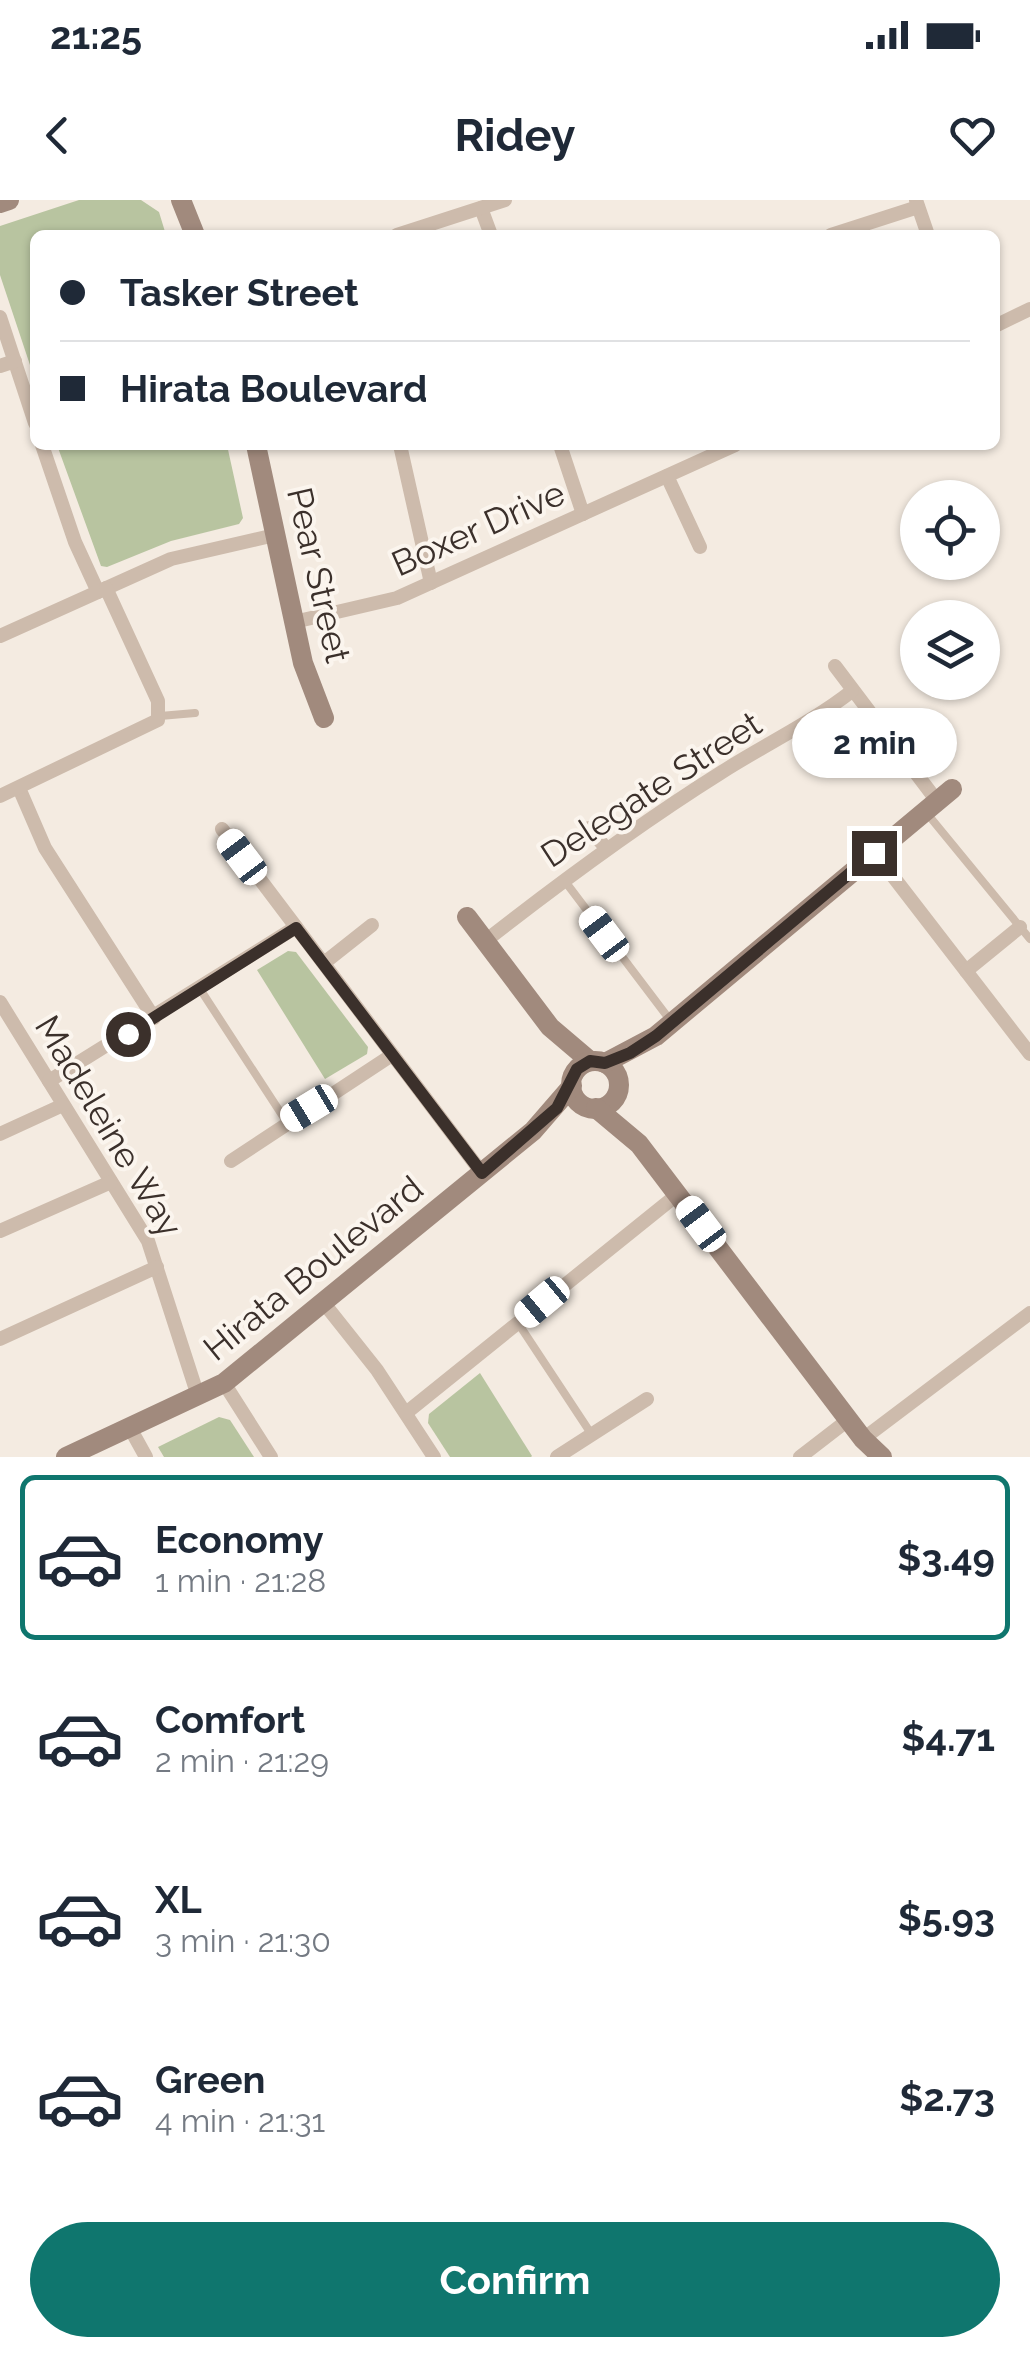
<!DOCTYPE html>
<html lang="en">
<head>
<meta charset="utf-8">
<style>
  body { margin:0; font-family:Raleway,sans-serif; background:#f6f6f7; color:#1f2937; height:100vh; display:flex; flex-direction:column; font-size:38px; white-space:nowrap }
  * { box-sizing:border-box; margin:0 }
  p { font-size:32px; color:#747a83 }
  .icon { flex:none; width:55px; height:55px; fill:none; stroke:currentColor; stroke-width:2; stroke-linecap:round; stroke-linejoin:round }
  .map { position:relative; height:1257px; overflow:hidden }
  .side { display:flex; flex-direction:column; background:#fff; flex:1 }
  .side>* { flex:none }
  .guide { position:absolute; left:30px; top:30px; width:970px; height:220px; border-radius:15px; box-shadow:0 2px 8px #0004; display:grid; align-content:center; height:220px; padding:0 30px; background:#fff }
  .fabs { position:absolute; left:900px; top:280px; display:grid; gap:20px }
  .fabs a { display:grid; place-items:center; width:100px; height:100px; border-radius:50%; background:#fff; box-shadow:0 2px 8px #0004; font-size:50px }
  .end { position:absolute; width:45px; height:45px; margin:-22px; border:12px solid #3b302b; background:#fff; box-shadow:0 0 0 5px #fff }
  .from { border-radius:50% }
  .bubble { position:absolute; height:70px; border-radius:35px; background:#fff; box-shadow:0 2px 8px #0004; font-size:32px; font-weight:700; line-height:70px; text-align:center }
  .car { position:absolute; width:30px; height:60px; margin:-30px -15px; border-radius:12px; box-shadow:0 0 8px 2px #0007; background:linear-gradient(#fff 24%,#345 0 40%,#fff 0 76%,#345 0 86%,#fff 0) }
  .guide b { display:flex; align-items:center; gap:35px; height:95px; font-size:38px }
  .guide b+b { border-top:2px solid #e0e1e3 }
  .guide i { width:25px; height:25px; background:#1f2937 }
  ul { padding:18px 0 0; list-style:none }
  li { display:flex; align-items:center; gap:30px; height:165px; margin:0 20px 15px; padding:0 10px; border:5px solid transparent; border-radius:15px }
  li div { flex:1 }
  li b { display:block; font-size:38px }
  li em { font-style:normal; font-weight:700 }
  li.active { border-color:#0f766e }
  li>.icon { width:90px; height:90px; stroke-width:1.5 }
  .primary-button { display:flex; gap:20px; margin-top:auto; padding:20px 30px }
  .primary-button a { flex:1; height:115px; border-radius:60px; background:#0f766e; color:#fff; font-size:40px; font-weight:700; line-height:115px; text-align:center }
  .status { display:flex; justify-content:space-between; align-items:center; height:70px; padding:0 50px; background:#fff; direction:ltr }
  .status svg { height:28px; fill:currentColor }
  header { display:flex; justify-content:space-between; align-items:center; height:130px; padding:0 30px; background:#fff; font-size:45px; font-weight:700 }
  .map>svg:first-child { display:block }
</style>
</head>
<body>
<div class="status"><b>21:25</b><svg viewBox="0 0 49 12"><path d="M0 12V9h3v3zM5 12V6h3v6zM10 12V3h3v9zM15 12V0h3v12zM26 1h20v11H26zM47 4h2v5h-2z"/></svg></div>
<header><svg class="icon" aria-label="back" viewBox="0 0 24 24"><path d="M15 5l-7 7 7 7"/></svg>Ridey<svg class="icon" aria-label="heart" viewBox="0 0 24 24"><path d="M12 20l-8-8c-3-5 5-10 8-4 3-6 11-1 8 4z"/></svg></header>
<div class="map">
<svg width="1030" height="1257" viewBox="0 0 1030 1257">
  <rect width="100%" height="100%" fill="#f4ebe1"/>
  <g fill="#b8c4a0">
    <polygon points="79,0 141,0 159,12 166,35 35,35 35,180 0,75 0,26"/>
    <polygon points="57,245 227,245 243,318 239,324 171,341 107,367 101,366"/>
    <polygon points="288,751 296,752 368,847 367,854 325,879 257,770"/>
    <polygon points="480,1173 532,1256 531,1257 450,1257 428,1223 429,1214"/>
    <polygon points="219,1217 230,1220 254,1257 164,1257 158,1247"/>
  </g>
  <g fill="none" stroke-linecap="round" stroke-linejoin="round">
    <g stroke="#cdbbac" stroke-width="8">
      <polyline points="160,516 195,513"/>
      <polyline points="925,611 1030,739"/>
      <polyline points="564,680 670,820"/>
      <polyline points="200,789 286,921"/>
      <polyline points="518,1123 592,1235"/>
    </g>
    <g stroke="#cdbbac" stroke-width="14">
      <polyline points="916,0 928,35"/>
      <polyline points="481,8 491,35"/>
      <polyline points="397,35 505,0"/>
      <polyline points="831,35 918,7"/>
      <polyline points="0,117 35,223"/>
      <polyline points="995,126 1030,109"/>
      <polyline points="0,166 15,161"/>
      <polyline points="42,245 75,342 98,392"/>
      <polyline points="400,245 431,383"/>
      <polyline points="560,245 583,314"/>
      <polyline points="667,276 700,347"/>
      <polyline points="294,422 397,398 735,245"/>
      <polyline points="0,436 171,359 275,335"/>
      <polyline points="835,466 937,601"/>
      <polyline points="19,588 45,648 154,818"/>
      <polyline points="0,596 158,520 158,501 106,388"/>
      <polyline points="589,628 605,647"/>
      <polyline points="222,629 482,973"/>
      <polyline points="875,653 1030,854"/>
      <path d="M 484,742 C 562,681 639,624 722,572 C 766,544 811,523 852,491"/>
      <polyline points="324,763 372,725"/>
      <polyline points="966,771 1020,727"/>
      <polyline points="0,802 148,1041 198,1196"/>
      <polyline points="49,881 296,727"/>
      <polyline points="0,934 63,905"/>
      <polyline points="231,961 392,855"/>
      <polyline points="0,1031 111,982"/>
      <polyline points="323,1102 377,1170 434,1257"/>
      <polyline points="0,1139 157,1067"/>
      <polyline points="224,1183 271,1257"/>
      <polyline points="406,1213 678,994"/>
      <polyline points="130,1228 146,1257"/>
      <polyline points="863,1239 1030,1113"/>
      <polyline points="557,1257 647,1199"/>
      <polyline points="800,1257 848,1220"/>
    </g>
    <g stroke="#a18a7d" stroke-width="20">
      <polyline points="181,0 195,35"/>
      <polyline points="0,3 9,0"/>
      <polyline points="256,245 303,463 324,518"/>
      <polyline points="467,717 550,827 590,861"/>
      <circle cx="595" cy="885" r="24"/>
      <polyline points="605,863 656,836 952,589"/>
      <polyline points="596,908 639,944 863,1239 882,1257"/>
      <polyline points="66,1257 224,1183 533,931 572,886"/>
    </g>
  </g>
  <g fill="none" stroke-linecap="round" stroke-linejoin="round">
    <polyline stroke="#3b302b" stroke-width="12" points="128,834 296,728 482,973 557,908 577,869 590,861 605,863 630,853 656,836 874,653"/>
  </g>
  <g text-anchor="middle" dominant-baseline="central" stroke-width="8" stroke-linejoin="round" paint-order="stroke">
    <g font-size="35" fill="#3b302b" stroke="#fbf5ee">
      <text transform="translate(478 328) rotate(-24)">Boxer Drive</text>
      <text transform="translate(319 375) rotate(77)">Pear Street</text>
      <text transform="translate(651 589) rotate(-33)">Delegate Street</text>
      <text transform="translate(109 926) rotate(59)">Madeleine Way</text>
      <text transform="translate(313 1068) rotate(-39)">Hirata Boulevard</text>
    </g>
  </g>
</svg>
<div class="fabs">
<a><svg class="icon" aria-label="locate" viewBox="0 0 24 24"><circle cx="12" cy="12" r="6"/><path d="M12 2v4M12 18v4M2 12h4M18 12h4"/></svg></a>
<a><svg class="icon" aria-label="layers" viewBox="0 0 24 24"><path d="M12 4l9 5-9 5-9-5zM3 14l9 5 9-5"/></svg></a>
</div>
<i class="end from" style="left:128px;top:834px"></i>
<i class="end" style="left:874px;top:653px"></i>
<div class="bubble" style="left:792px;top:508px;width:165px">2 min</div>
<i class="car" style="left:242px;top:657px;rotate:323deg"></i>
<i class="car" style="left:604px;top:734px;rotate:323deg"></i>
<i class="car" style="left:309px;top:908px;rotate:239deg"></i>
<i class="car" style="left:701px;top:1024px;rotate:323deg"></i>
<i class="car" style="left:542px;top:1102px;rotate:230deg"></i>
<div class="guide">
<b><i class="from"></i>Tasker Street</b>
<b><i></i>Hirata Boulevard</b>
</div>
</div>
<section class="side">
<ul>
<li class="active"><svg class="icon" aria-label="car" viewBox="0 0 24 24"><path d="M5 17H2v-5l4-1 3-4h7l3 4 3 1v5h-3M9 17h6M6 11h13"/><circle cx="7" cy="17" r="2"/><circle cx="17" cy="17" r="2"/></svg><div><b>Economy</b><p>1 min · 21:28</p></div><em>$3.49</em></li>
<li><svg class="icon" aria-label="car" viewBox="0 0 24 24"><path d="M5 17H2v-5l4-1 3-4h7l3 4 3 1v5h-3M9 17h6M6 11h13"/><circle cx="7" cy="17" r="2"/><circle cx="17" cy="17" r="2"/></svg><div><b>Comfort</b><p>2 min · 21:29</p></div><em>$4.71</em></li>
<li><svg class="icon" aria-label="car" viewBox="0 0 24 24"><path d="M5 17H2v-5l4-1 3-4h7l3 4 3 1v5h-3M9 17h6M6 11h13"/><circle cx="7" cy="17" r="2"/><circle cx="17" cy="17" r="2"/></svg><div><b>XL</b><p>3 min · 21:30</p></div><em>$5.93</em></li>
<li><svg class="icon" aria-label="car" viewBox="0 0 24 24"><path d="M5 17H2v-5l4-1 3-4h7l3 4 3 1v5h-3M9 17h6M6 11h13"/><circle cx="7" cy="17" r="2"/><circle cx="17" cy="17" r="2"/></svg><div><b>Green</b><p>4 min · 21:31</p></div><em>$2.73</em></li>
</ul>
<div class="primary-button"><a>Confirm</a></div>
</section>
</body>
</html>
